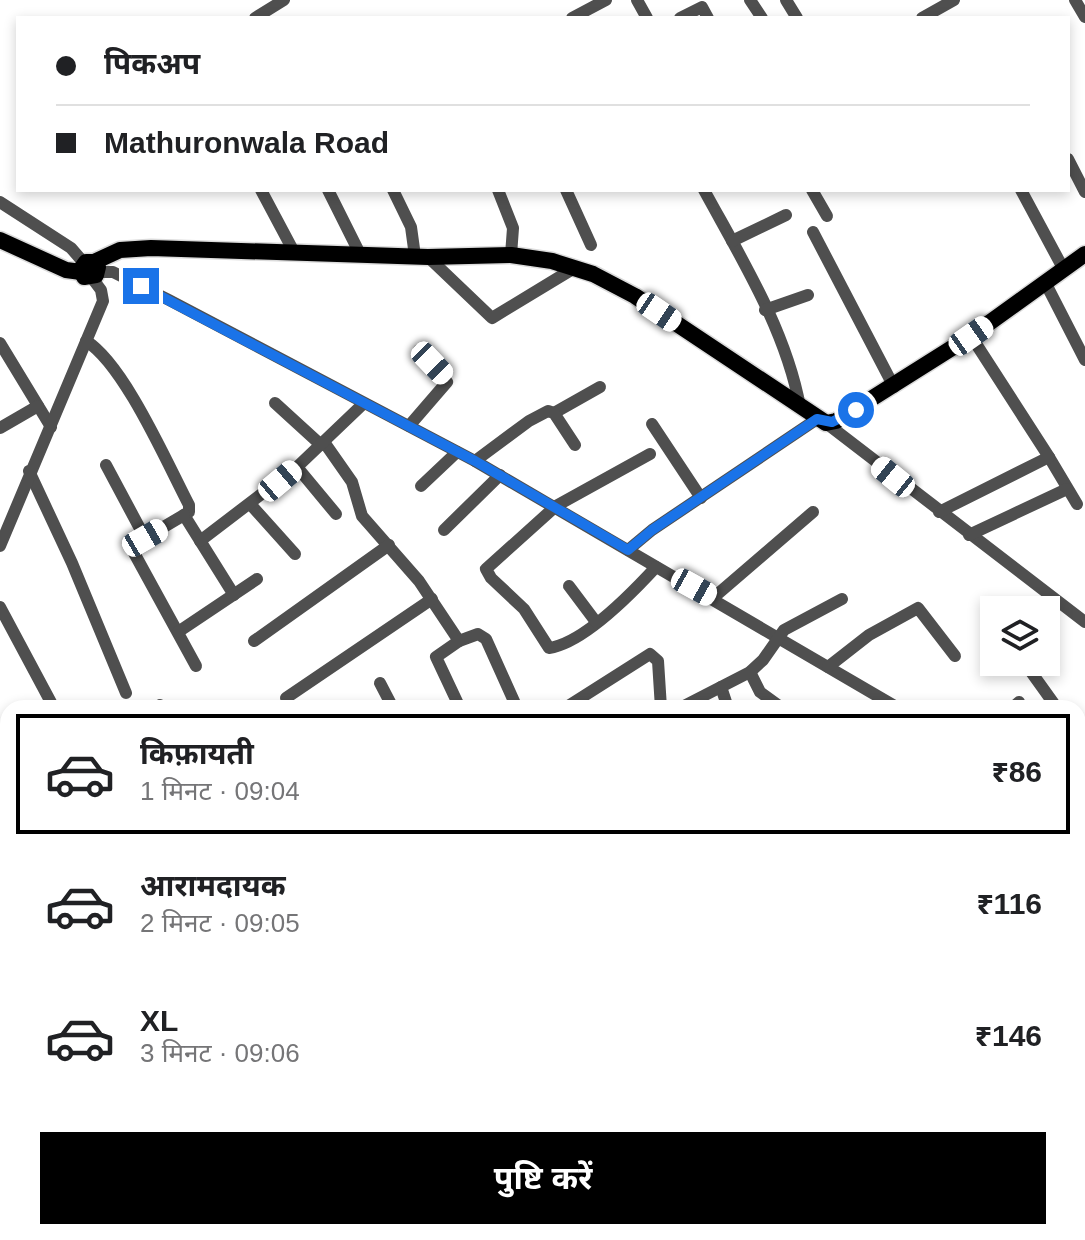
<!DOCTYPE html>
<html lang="hi">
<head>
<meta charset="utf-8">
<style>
  body { margin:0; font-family:Arial,"Noto Sans Devanagari",sans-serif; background:#f6f6f6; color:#202124; height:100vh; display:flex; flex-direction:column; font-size:30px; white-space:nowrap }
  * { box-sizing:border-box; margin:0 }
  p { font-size:26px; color:#757577 }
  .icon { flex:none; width:44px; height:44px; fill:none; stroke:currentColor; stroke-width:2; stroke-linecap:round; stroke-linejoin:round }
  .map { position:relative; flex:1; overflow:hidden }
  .sheet { position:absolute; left:0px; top:700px; width:1086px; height:540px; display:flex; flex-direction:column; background:#fff; border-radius:24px 24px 0 0; box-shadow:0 4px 12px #0003 }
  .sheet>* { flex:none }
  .guide { position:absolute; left:16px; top:16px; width:1054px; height:176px; border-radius:0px; box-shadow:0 4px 12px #0003; display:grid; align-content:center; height:176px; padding:0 40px; background:#fff }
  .fabs { position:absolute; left:980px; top:596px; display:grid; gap:16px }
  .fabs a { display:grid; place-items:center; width:80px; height:80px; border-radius:0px; background:#fff; box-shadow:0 4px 12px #0003; font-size:40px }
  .end { position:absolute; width:36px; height:36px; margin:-18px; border:10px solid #1a73e8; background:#fff; box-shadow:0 0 0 4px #fff }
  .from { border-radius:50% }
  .car { position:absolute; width:24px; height:48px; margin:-24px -12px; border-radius:10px; box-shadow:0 0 6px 2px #0007; background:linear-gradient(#fff 24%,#345 0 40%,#fff 0 76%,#345 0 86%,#fff 0) }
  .guide b { display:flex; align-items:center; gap:28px; height:76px; font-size:30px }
  .guide b+b { border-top:2px solid #e0e0e0 }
  .guide i { width:20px; height:20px; background:#202124 }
  ul { padding:14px 0 0; list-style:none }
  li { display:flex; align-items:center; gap:24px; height:120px; margin:0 16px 12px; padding:0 24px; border:4px solid transparent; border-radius:0px }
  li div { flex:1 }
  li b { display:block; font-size:30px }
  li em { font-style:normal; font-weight:700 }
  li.selected { border-color:#000 }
  li>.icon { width:72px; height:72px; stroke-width:1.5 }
  .action { display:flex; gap:16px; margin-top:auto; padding:16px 40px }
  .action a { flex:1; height:92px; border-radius:0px; background:#000; color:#fff; font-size:32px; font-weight:700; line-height:92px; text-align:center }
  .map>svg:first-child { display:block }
</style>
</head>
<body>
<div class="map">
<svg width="1085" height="1240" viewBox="0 0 1085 1240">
  <rect width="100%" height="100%" fill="#fff"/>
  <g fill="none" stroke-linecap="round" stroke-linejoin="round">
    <defs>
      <g id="major">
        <polyline points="0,240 66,270 81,272"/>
        <polyline points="94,262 98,267 96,275 84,277 81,269 86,262 94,262 120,250 151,248 428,257 511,255 552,261 593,274 635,296 826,423 836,421 971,336 1085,254"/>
      </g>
    </defs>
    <use href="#major" stroke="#dbdbdb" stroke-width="19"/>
    <g stroke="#4f4f4f" stroke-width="12">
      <polyline points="637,0 647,18"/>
      <polyline points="750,0 762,18"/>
      <polyline points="786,0 797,18"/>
      <polyline points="1075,0 1085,17"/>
      <polyline points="255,18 284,0"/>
      <polyline points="572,18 606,0"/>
      <polyline points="680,18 702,7 708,18"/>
      <polyline points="922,18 954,0"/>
      <polyline points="1068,159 1085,192"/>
      <polyline points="261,190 294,252"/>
      <polyline points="328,190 360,254"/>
      <polyline points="393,190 411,227 415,256"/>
      <polyline points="498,190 513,228 511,255"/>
      <polyline points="566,190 591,245"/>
      <path d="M 704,190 C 741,258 786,330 800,407"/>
      <polyline points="812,190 827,216"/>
      <polyline points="1021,190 1064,270"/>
      <polyline points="0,202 71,248 84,263"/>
      <polyline points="813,232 894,387"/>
      <polyline points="732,241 786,215"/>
      <polyline points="428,257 492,318 576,267"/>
      <polyline points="98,272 113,272 169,300 475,461 898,708"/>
      <polyline points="1045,282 1085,360"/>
      <polyline points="765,310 808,295"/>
      <path d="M 86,341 C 124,364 167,463 189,505 L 189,512 L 184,515 L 234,595"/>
      <polyline points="0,343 51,427"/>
      <polyline points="275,403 321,445"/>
      <polyline points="554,413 600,387"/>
      <polyline points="826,423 1085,622"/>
      <polyline points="652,424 701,498"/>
      <polyline points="409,426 447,382 419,350"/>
      <polyline points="0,428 38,406"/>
      <polyline points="324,442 352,482 362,516 419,581 459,641 478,634 486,639 517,708"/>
      <path d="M 650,454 L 556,506 L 486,569 L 491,578 L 524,609 L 549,648 C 584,643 633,592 656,567"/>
      <polyline points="1049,457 1077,504"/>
      <polyline points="475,461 529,421 548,411 554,413 575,445"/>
      <polyline points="106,465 145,538 184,515"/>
      <polyline points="297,467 336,514"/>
      <polyline points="29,471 72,563 126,693"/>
      <polyline points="421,486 457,452"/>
      <polyline points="251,505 295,554"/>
      <polyline points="939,512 1049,457 971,336"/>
      <polyline points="444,530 500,475"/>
      <polyline points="969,535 1067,489"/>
      <polyline points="145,538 134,546 133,551 196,666"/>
      <polyline points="200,541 297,467 363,404"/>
      <polyline points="0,546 103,301 101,290 92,278"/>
      <polyline points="628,550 652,530 817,419"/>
      <polyline points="569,586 596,622"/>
      <polyline points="713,598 813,512"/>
      <polyline points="0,607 54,708"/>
      <polyline points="178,632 257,579"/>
      <polyline points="254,641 389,545"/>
      <polyline points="459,641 436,657 460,708"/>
      <polyline points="1024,662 1057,708"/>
      <polyline points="828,667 869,635 918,608 955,656"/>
      <polyline points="750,672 760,692 782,708"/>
      <polyline points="380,683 393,708"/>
      <polyline points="721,687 728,708"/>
      <polyline points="286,698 432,599"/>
      <polyline points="160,705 161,708"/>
      <polyline points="565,708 650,654 658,661 661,708"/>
      <polyline points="680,708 750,672 763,660 784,630 842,599"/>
      <polyline points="1012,708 1019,702"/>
      <polyline points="1078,813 1085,817"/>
      <polyline points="0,904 8,900"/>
      <polyline points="1078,910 1085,922"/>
      <polyline points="1078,973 1085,985"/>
      <polyline points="0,1033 8,1029"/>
      <polyline points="1078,1072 1085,1069"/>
      <polyline points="0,1095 8,1110"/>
      <polyline points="0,1161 8,1157"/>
      <polyline points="1078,1191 1085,1205"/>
      <polyline points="0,1224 8,1220"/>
      <polyline points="69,1232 73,1240"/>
      <polyline points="416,1232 420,1240"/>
      <polyline points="483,1232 487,1240"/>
      <polyline points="600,1232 603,1240"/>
      <polyline points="663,1232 667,1240"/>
      <polyline points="853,1232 856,1240"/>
      <polyline points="1021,1232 1024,1240"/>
      <polyline points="182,1240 198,1232"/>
      <polyline points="522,1240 538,1232"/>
      <polyline points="783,1240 799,1232"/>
      <polyline points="925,1240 941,1232"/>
    </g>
    <use href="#major" stroke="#000" stroke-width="16"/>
  </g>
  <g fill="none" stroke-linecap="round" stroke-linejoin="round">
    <polyline stroke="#1a73e8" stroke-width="10" points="141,286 475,461 628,550 652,530 817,419 832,422 856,410"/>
  </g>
</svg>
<div class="fabs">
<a><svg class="icon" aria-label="layers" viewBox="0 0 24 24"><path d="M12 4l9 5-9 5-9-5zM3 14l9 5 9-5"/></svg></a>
</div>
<i class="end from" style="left:856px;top:410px"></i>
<i class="end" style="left:141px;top:286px"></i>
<i class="car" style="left:659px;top:312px;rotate:124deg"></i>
<i class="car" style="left:971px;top:336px;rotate:55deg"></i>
<i class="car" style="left:432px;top:363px;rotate:136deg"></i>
<i class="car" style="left:893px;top:477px;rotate:309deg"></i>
<i class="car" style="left:280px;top:481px;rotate:50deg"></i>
<i class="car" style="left:145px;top:538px;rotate:60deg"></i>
<i class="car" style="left:694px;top:587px;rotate:119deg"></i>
<div class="guide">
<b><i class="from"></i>पिकअप</b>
<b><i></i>Mathuronwala Road</b>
</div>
<section class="sheet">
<ul>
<li class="selected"><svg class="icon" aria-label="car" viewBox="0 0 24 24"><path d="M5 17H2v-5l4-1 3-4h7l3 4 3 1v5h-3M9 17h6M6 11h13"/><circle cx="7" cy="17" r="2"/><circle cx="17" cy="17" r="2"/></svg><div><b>किफ़ायती</b><p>1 मिनट · 09:04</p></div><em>₹86</em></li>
<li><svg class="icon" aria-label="car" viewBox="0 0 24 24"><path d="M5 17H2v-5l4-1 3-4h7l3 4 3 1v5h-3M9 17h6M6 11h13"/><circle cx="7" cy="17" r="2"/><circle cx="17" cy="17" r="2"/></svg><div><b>आरामदायक</b><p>2 मिनट · 09:05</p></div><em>₹116</em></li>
<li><svg class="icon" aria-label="car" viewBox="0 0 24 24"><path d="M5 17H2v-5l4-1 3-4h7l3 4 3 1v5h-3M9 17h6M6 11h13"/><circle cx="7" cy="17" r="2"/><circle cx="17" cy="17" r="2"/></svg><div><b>XL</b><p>3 मिनट · 09:06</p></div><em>₹146</em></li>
</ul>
<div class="action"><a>पुष्टि करें</a></div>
</section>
</div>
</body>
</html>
